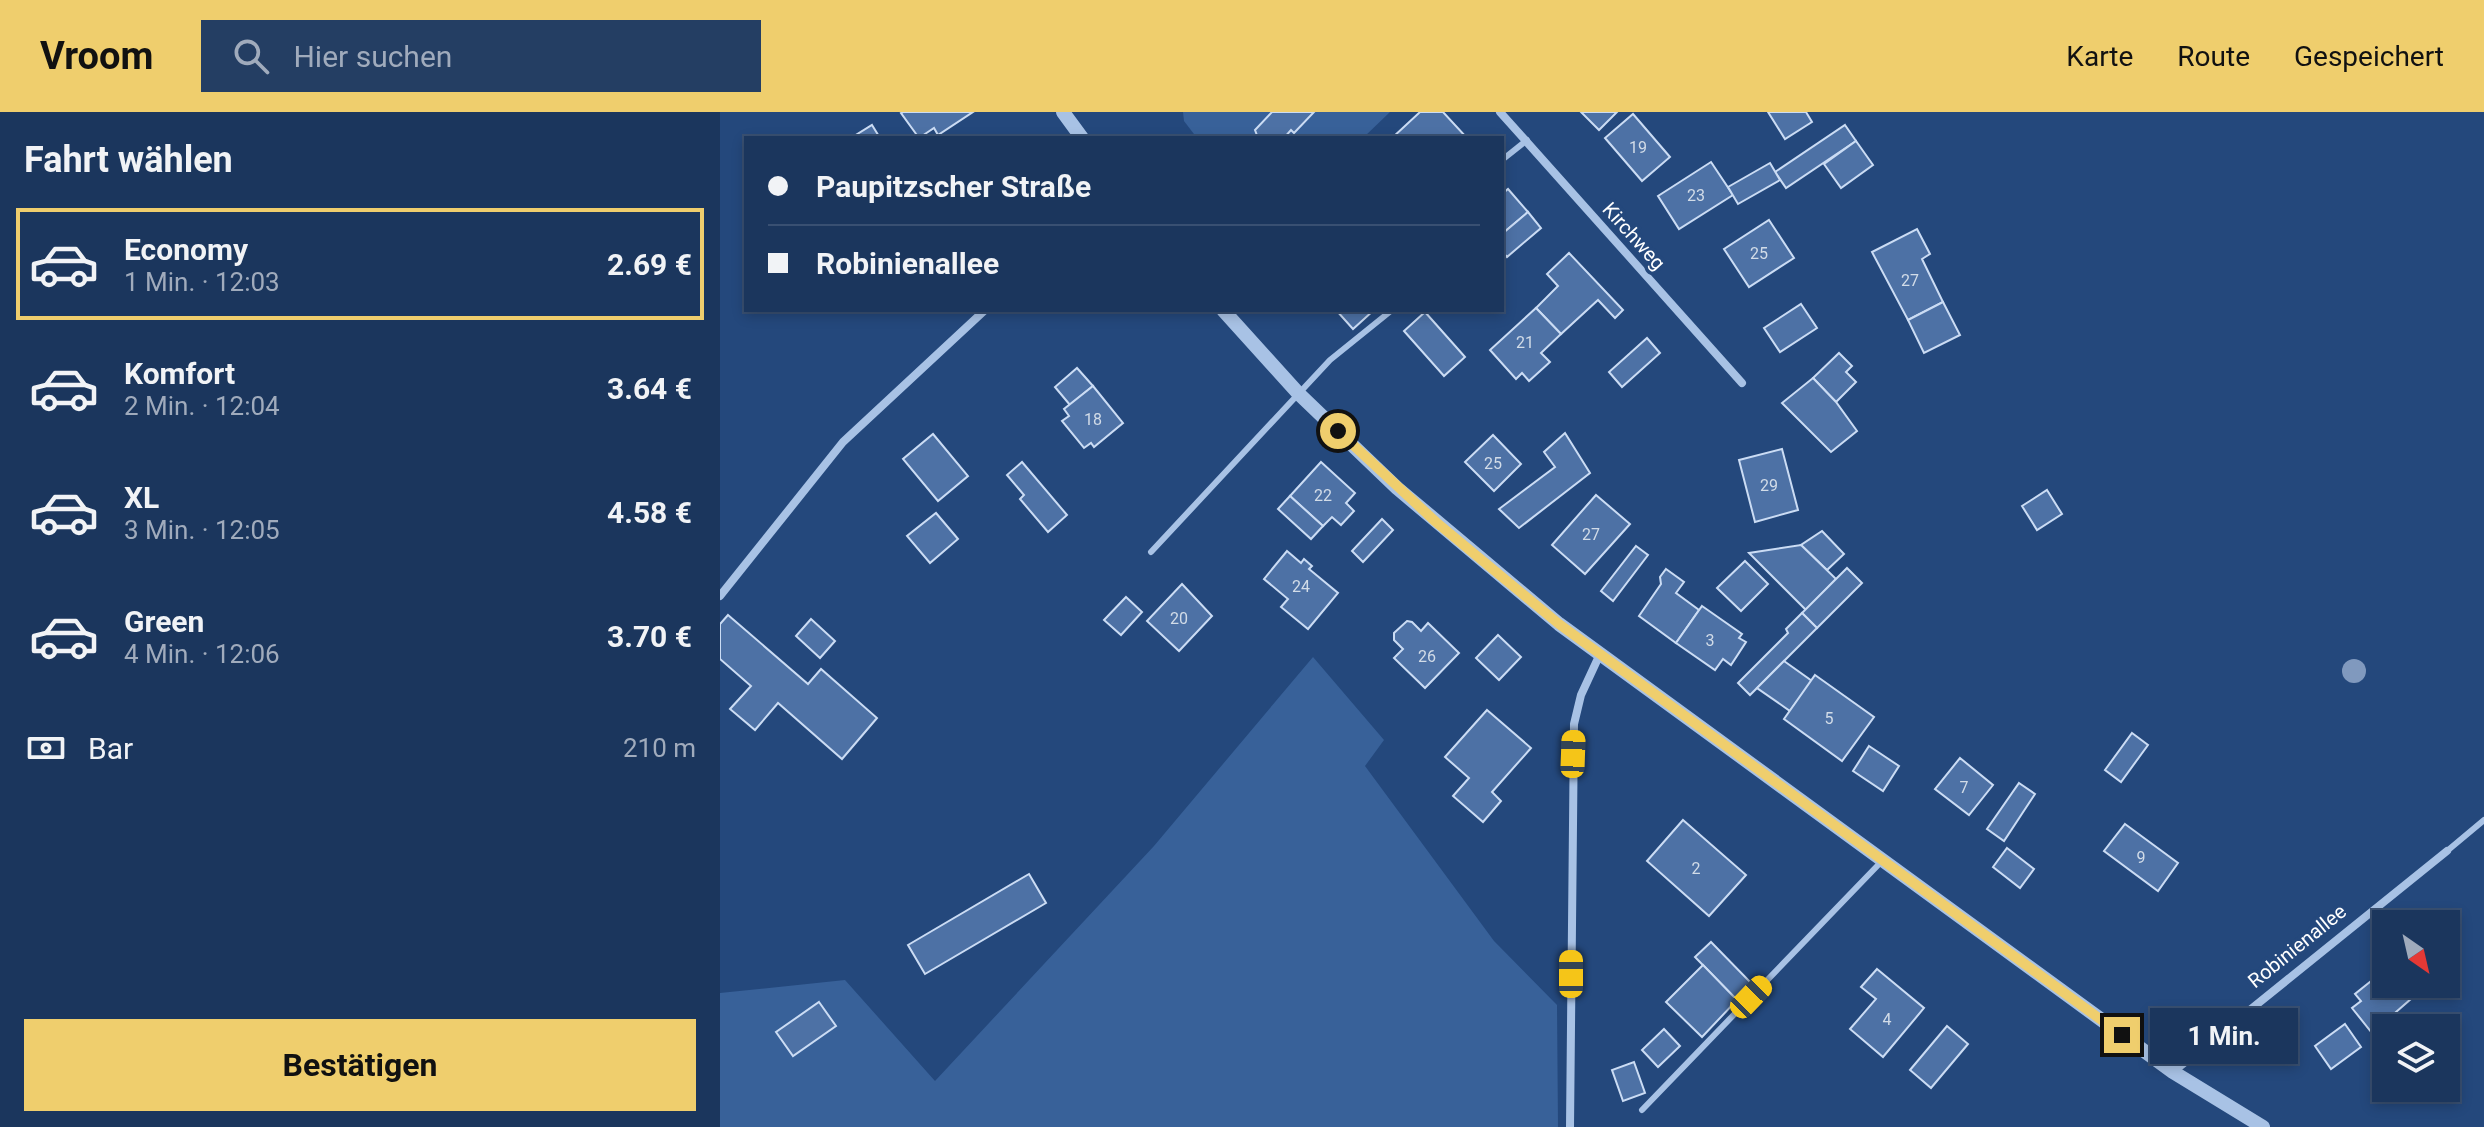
<!DOCTYPE html>
<html lang="de">
<head>
<meta charset="utf-8">
<style>
  body { margin:0; font-family:Roboto,sans-serif; background:#243e63; color:#f1f3f6; height:100vh; display:flex; flex-direction:column; font-size:30px; white-space:nowrap }
  * { box-sizing:border-box; margin:0 }
  p { font-size:26px; color:#a0abbc }
  .icon { flex:none; width:44px; height:44px; fill:none; stroke:currentColor; stroke-width:2; stroke-linecap:round; stroke-linejoin:round }
  .map { position:relative; flex:1; overflow:hidden }
  .drawer { display:flex; flex-direction:column; background:#1b365d; width:720px }
  .drawer>* { flex:none }
  .hud { position:absolute; left:24px; top:24px; width:760px; height:176px; border-radius:0px; box-shadow:0 4px 12px #0003,0 0 0 2px #395072; display:grid; align-content:center; height:176px; padding:0 24px; background:#1b365d }
  .needle { width:52px; rotate:146deg }
  .fabs { position:absolute; left:1652px; top:798px; display:grid; gap:16px }
  .fabs a { display:grid; place-items:center; width:88px; height:88px; border-radius:0px; background:#1b365d; box-shadow:0 4px 12px #0003,0 0 0 2px #395072; font-size:40px }
  .end { position:absolute; width:36px; height:36px; margin:-18px; border:10px solid #efce6d; background:#111; box-shadow:0 0 0 4px #111 }
  .from { border-radius:50% }
  .bubble { position:absolute; height:56px; border-radius:0px; background:#1b365d; box-shadow:0 4px 12px #0003,0 0 0 2px #395072; font-size:26px; font-weight:700; line-height:56px; text-align:center }
  .car { position:absolute; width:24px; height:48px; margin:-24px -12px; border-radius:10px; box-shadow:0 0 6px 2px #0007; background:linear-gradient(#f5c518 24%,#345 0 40%,#f5c518 0 76%,#345 0 86%,#f5c518 0) }
  .hud b { display:flex; align-items:center; gap:28px; height:76px; font-size:30px }
  .hud b+b { border-top:2px solid #395072 }
  .hud i { width:20px; height:20px; background:#f1f3f6 }
  ul { padding:0; list-style:none }
  li { display:flex; align-items:center; gap:24px; height:112px; margin:0 16px 12px; padding:0 8px; border:4px solid transparent; border-radius:0px }
  li div { flex:1 }
  li b { display:block; font-size:30px }
  li em { font-style:normal; font-weight:700 }
  li.selected { border-color:#efce6d }
  li>.icon { width:72px; height:72px; stroke-width:1.5 }
  h2 { padding:0 24px; font-size:36px; line-height:96px }
  .pay { display:flex; align-items:center; gap:20px; height:88px; padding:0 24px; font-size:30px }
  .pay p { margin-inline-start:auto }
  .action { display:flex; gap:16px; margin-top:auto; padding:16px 24px }
  .action a { flex:1; height:92px; border-radius:0px; background:#efce6d; color:#111; font-size:32px; font-weight:700; line-height:92px; text-align:center }
  header { display:flex; align-items:center; gap:48px; box-sizing:border-box; height:112px; padding:0 40px; background:#efce6d; color:#111 }
  header strong { font-size:38px }
  nav { display:flex; gap:44px; margin-inline-start:auto; font-size:28px }
  .search { width:560px; height:72px; background:#243e63; display:flex; align-items:center; gap:20px; box-sizing:border-box; padding:0 28px; border-radius:0px; color:#a0abbc; font-size:30px }
  main { display:flex; flex:1; min-height:0 }
  .map>svg:first-child { display:block }
</style>
</head>
<body>
<header>
<strong>Vroom</strong>
<div class="search"><svg class="icon" aria-label="search" viewBox="0 0 24 24"><circle cx="10" cy="10" r="6"/><path d="M15 15l6 6"/></svg>Hier suchen</div>
<nav><a>Karte</a><a>Route</a><a>Gespeichert</a></nav>
</header>
<main>
<section class="drawer">
<h2>Fahrt wählen</h2>
<ul>
<li class="selected"><svg class="icon" aria-label="car" viewBox="0 0 24 24"><path d="M5 17H2v-5l4-1 3-4h7l3 4 3 1v5h-3M9 17h6M6 11h13"/><circle cx="7" cy="17" r="2"/><circle cx="17" cy="17" r="2"/></svg><div><b>Economy</b><p>1 Min. · 12:03</p></div><em>2.69 €</em></li>
<li><svg class="icon" aria-label="car" viewBox="0 0 24 24"><path d="M5 17H2v-5l4-1 3-4h7l3 4 3 1v5h-3M9 17h6M6 11h13"/><circle cx="7" cy="17" r="2"/><circle cx="17" cy="17" r="2"/></svg><div><b>Komfort</b><p>2 Min. · 12:04</p></div><em>3.64 €</em></li>
<li><svg class="icon" aria-label="car" viewBox="0 0 24 24"><path d="M5 17H2v-5l4-1 3-4h7l3 4 3 1v5h-3M9 17h6M6 11h13"/><circle cx="7" cy="17" r="2"/><circle cx="17" cy="17" r="2"/></svg><div><b>XL</b><p>3 Min. · 12:05</p></div><em>4.58 €</em></li>
<li><svg class="icon" aria-label="car" viewBox="0 0 24 24"><path d="M5 17H2v-5l4-1 3-4h7l3 4 3 1v5h-3M9 17h6M6 11h13"/><circle cx="7" cy="17" r="2"/><circle cx="17" cy="17" r="2"/></svg><div><b>Green</b><p>4 Min. · 12:06</p></div><em>3.70 €</em></li>
</ul>
<div class="pay"><svg class="icon" aria-label="cash" viewBox="0 0 24 24"><path d="M3 7h18v10H3z"/><circle cx="12" cy="12" r="2"/></svg>Bar<p>210 m</p></div>
<div class="action"><a>Bestätigen</a></div>
</section>
<div class="map">
<svg width="1764" height="1015" viewBox="0 0 1764 1015">
  <rect width="100%" height="100%" fill="#24487c"/>
  <g fill="#386199">
    <polygon points="463,0 670,0 643,26 477,26 464,9"/>
    <polygon points="593,545 664,628 645,654 774,829 837,893 838,1015 0,1015 0,881 125,868 215,969 434,734"/>
  </g>
  <g fill="#4d71a5" stroke="#cbdcf4" stroke-width="2">
    <polygon points="183,0 253,0 218,23 214,16 199,26 181,1"/>
    <polygon points="552,0 594,0 574,21 571,18 564,26 538,26 535,18"/>
    <polygon points="700,0 723,0 747,26 672,26"/>
    <polygon points="861,0 897,0 879,18"/>
    <polygon points="1048,0 1086,0 1092,10 1065,27"/>
    <polygon points="913,2 950,45 922,69 885,26"/>
    <polygon points="152,13 160,26 131,26"/>
    <polygon points="1125,13 1136,29 1066,76 1055,60"/>
    <polygon points="1136,29 1153,53 1121,76 1104,52"/>
    <polygon points="991,50 1013,83 959,117 938,84"/>
    <polygon points="1050,51 1060,68 1018,92 1008,75"/>
    <polygon points="788,77 808,100 782,122 782,82"/>
    <polygon points="808,100 821,116 787,145 782,139 782,122"/>
    <polygon points="1049,108 1074,146 1029,175 1004,137"/>
    <polygon points="1197,117 1210,142 1202,147 1223,190 1188,208 1152,140"/>
    <polygon points="849,141 903,198 895,206 878,188 841,222 816,196 838,174 827,162"/>
    <polygon points="1223,190 1240,223 1204,241 1188,208"/>
    <polygon points="1081,192 1097,216 1060,240 1044,216"/>
    <polygon points="816,196 841,222 821,241 830,250 809,269 802,261 796,267 770,238"/>
    <polygon points="616,198 654,198 633,217"/>
    <polygon points="705,200 745,245 724,264 684,219"/>
    <polygon points="927,226 940,241 902,275 889,260"/>
    <polygon points="1119,241 1132,254 1126,260 1136,270 1116,290 1093,266"/>
    <polygon points="357,256 373,274 350,293 335,275"/>
    <polygon points="1093,266 1116,290 1137,319 1111,340 1062,291"/>
    <polygon points="373,274 403,311 374,335 371,331 364,336 342,309 349,304 344,297"/>
    <polygon points="845,321 870,361 799,416 779,397 835,355 824,340"/>
    <polygon points="213,322 248,364 218,389 183,347"/>
    <polygon points="773,323 801,352 774,379 745,350"/>
    <polygon points="1062,337 1078,398 1035,410 1019,348"/>
    <polygon points="302,350 347,403 328,420 300,387 304,383 287,363"/>
    <polygon points="601,350 635,381 626,391 634,399 621,413 612,405 603,414 570,384"/>
    <polygon points="1327,378 1342,402 1317,418 1302,394"/>
    <polygon points="876,383 910,412 865,462 832,433"/>
    <polygon points="570,384 603,414 591,427 558,397"/>
    <polygon points="216,401 238,427 210,451 187,424"/>
    <polygon points="662,407 673,418 643,450 632,439"/>
    <polygon points="1102,419 1124,442 1107,458 1081,433"/>
    <polygon points="1081,433 1116,467 1086,498 1029,441"/>
    <polygon points="916,434 928,443 893,489 881,479"/>
    <polygon points="567,439 581,451 584,447 592,454 589,457 618,481 588,517 561,495 568,487 544,467"/>
    <polygon points="1025,449 1048,472 1021,499 997,476"/>
    <polygon points="1127,456 1142,471 1097,516 1082,501"/>
    <polygon points="946,457 964,470 956,481 979,498 956,531 919,504 941,472 940,465"/>
    <polygon points="462,472 492,504 459,539 427,509"/>
    <polygon points="406,485 422,500 401,523 384,508"/>
    <polygon points="982,494 1022,522 1019,526 1026,530 1011,553 1003,547 995,558 956,531"/>
    <polygon points="1082,501 1097,516 1030,583 1018,571 1068,521 1066,517"/>
    <polygon points="8,503 88,572 101,557 157,606 122,647 58,591 35,618 10,597 31,574 0,547 0,512"/>
    <polygon points="91,507 115,529 100,546 76,524"/>
    <polygon points="687,509 692,510 701,519 708,511 739,541 705,576 674,546 683,537 674,528 674,521"/>
    <polygon points="778,523 801,545 779,568 756,546"/>
    <polygon points="1064,549 1092,569 1070,599 1037,576"/>
    <polygon points="1095,563 1154,605 1122,649 1064,607"/>
    <polygon points="767,598 811,636 772,680 781,689 763,710 733,684 749,666 725,645"/>
    <polygon points="1412,621 1428,633 1401,670 1385,658"/>
    <polygon points="1149,634 1179,654 1163,679 1133,659"/>
    <polygon points="1240,646 1273,673 1249,703 1215,677"/>
    <polygon points="1299,671 1315,682 1284,729 1267,717"/>
    <polygon points="963,708 1026,763 989,804 927,749"/>
    <polygon points="1405,712 1458,751 1438,779 1384,739"/>
    <polygon points="1287,736 1314,757 1300,776 1273,755"/>
    <polygon points="309,762 326,791 205,862 188,833"/>
    <polygon points="991,830 1033,873 1017,888 975,845"/>
    <polygon points="983,853 1017,888 982,925 946,890"/>
    <polygon points="1157,857 1204,896 1163,945 1130,917 1156,887 1141,875"/>
    <polygon points="1666,857 1666,872 1681,872 1692,886 1652,921 1632,896 1641,889 1635,882"/>
    <polygon points="1681,872 1710,872 1692,886"/>
    <polygon points="99,890 116,914 73,944 56,920"/>
    <polygon points="1625,912 1641,935 1611,957 1595,934"/>
    <polygon points="1227,914 1248,932 1211,976 1190,958"/>
    <polygon points="944,917 960,934 938,955 922,938"/>
    <polygon points="914,950 925,981 903,989 892,958"/>
  </g>
  <g fill="none" stroke-linecap="round" stroke-linejoin="round">
    <g stroke="#a8c2e5" stroke-width="6">
      <polyline points="782,48 807,28"/>
      <polyline points="431,440 610,248 672,198"/>
      <polyline points="1727,739 1764,708"/>
      <polyline points="922,998 1161,750"/>
    </g>
    <g stroke="#a8c2e5" stroke-width="8">
      <polyline points="780,0 1022,271"/>
      <polyline points="0,484 123,330 265,198"/>
      <polyline points="1453,960 1727,739"/>
      <polyline points="850,1015 854,612 861,583 880,542"/>
    </g>
    <g stroke="#a8c2e5" stroke-width="14">
      <polyline points="343,0 362,26"/>
      <polyline points="503,198 578,281 677,376 839,512 1453,960 1543,1015"/>
    </g>
  </g>
  <circle fill="#8099be" cx="1634" cy="559" r="12"/>
  <g fill="none" stroke-linecap="round" stroke-linejoin="round">
    <polyline stroke="#efce6d" stroke-width="10" points="618,319 716,410 839,512 1402,923"/>
  </g>
  <g text-anchor="middle" dominant-baseline="central" stroke-width="7" stroke-linejoin="round" paint-order="stroke">
    <g font-size="16" fill="#d2dce8">
      <text x="918" y="35">19</text>
      <text x="976" y="83">23</text>
      <text x="1039" y="141">25</text>
      <text x="1190" y="168">27</text>
      <text x="805" y="230">21</text>
      <text x="373" y="307">18</text>
      <text x="773" y="351">25</text>
      <text x="1049" y="373">29</text>
      <text x="603" y="383">22</text>
      <text x="871" y="422">27</text>
      <text x="581" y="474">24</text>
      <text x="459" y="506">20</text>
      <text x="990" y="528">3</text>
      <text x="707" y="544">26</text>
      <text x="1109" y="606">5</text>
      <text x="1244" y="675">7</text>
      <text x="1421" y="745">9</text>
      <text x="976" y="756">2</text>
      <text x="1167" y="907">4</text>
    </g>
    <g font-size="20" fill="#fff" stroke="#24487c">
      <text transform="translate(914 124) rotate(48)">Kirchweg</text>
      <text transform="translate(1577 834) rotate(-39)">Robinienallee</text>
    </g>
  </g>
</svg>
<div class="fabs">
<a><svg class="needle" viewBox="-14 -14 28 28"><path d="M0-13l5 13h-10z" fill="#e53935"/><path d="M0 13l5-13h-10z" fill="#a0abbc"/></svg></a>
<a><svg class="icon" aria-label="layers" viewBox="0 0 24 24"><path d="M12 4l9 5-9 5-9-5zM3 14l9 5 9-5"/></svg></a>
</div>
<i class="end from" style="left:618px;top:319px"></i>
<i class="end" style="left:1402px;top:923px"></i>
<div class="bubble" style="left:1430px;top:896px;width:148px">1 Min.</div>
<i class="car" style="left:853px;top:642px;rotate:2deg"></i>
<i class="car" style="left:851px;top:862px;rotate:0deg"></i>
<i class="car" style="left:1031px;top:885px;rotate:44deg"></i>
<div class="hud">
<b><i class="from"></i>Paupitzscher Straße</b>
<b><i></i>Robinienallee</b>
</div>
</div>
</main>
</body>
</html>
